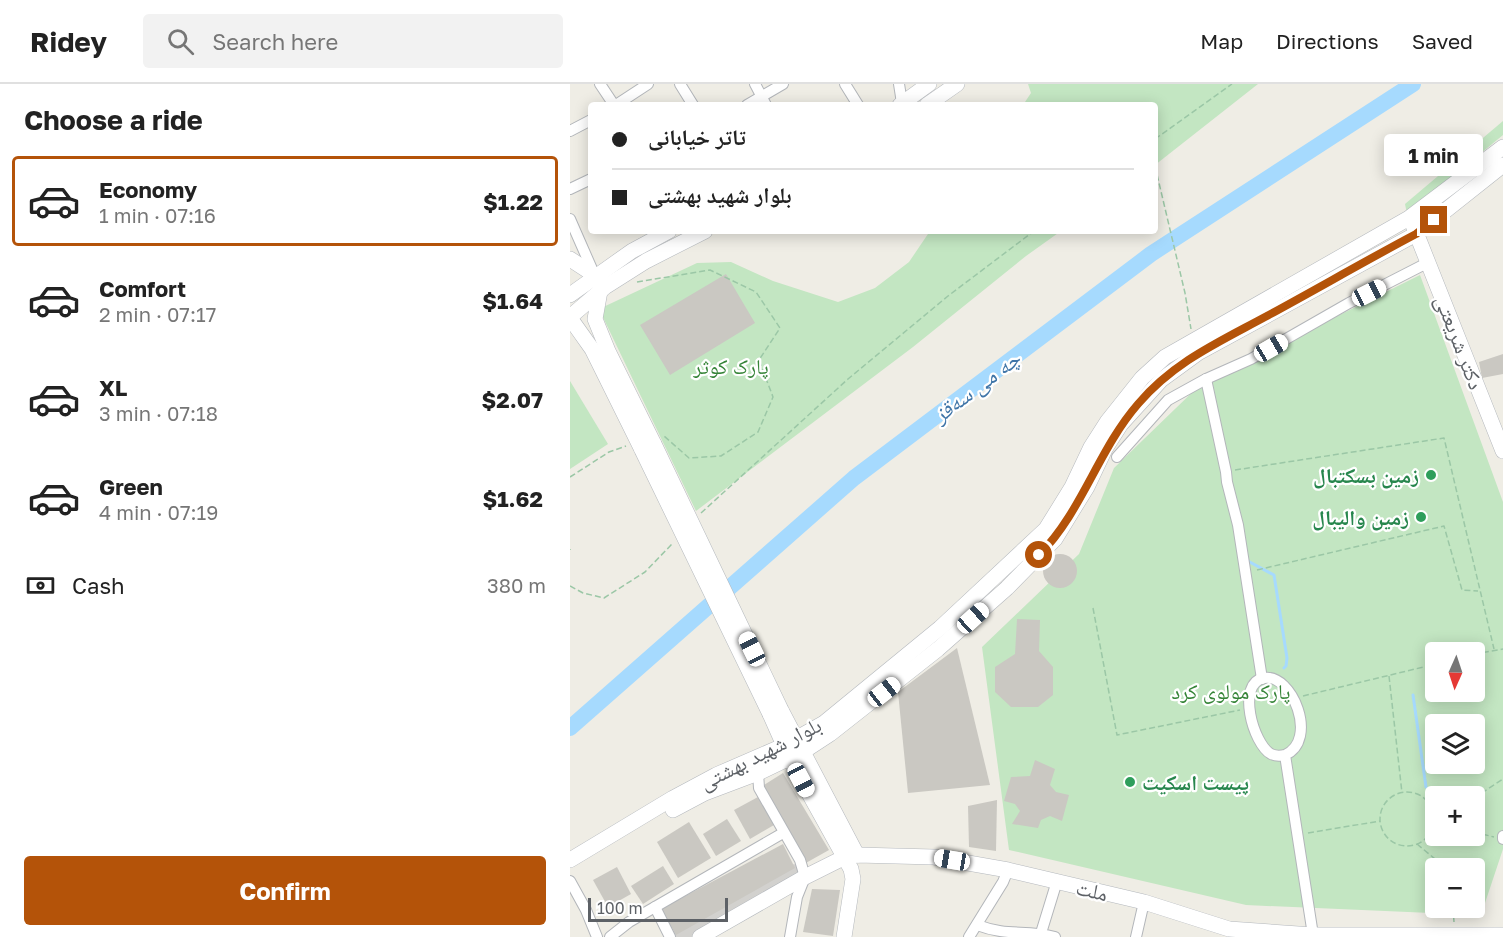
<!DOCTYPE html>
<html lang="en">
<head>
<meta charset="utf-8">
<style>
  body { margin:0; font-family:"Golos Text","Noto Naskh Arabic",sans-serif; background:#f2f2f2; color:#222; height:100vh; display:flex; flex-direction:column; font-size:22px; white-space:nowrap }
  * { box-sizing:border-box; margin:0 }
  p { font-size:20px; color:#767676 }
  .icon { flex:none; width:33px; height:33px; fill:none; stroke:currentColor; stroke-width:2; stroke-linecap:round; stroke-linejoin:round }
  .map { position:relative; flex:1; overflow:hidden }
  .drawer { display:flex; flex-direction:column; background:#fff; width:570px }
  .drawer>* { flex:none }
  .banner { position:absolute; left:18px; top:18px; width:570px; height:132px; border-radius:6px; box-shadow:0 3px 15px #0003; display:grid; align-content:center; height:132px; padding:0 24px; background:#fff }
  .needle { width:39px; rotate:183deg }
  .buttons { position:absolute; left:855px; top:558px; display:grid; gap:12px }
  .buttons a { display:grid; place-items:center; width:60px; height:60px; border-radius:6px; background:#fff; box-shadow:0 3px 15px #0003; font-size:30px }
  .scale { position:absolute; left:18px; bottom:15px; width:140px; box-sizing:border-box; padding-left:6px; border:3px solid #5d6166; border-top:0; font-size:16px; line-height:21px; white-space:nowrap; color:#5d6166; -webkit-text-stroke:4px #fff; paint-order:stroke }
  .end { position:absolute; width:27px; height:27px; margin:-14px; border:8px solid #b45309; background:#fff; box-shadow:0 0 0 3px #fff }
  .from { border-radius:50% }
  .bubble { position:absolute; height:42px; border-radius:6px; background:#fff; box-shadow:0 3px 15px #0003; font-size:20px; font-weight:700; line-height:42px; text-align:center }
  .car { position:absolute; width:18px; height:36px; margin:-18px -9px; border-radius:8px; box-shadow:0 0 4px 2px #0007; background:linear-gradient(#fff 24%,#345 0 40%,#fff 0 76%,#345 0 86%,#fff 0) }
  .banner b { display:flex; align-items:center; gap:21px; height:57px; font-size:22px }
  .banner b+b { border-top:2px solid #e0e0e0 }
  .banner i { width:15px; height:15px; background:#222 }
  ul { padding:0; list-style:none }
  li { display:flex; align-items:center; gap:18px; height:90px; margin:0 12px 9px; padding:0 12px; border:3px solid transparent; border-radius:6px }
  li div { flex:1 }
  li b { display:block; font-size:22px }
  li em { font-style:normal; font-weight:700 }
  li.on { border-color:#b45309 }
  li>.icon { width:54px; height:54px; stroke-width:1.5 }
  h2 { padding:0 24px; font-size:27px; line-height:72px }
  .pay { display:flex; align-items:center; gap:15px; height:66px; padding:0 24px; font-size:22px }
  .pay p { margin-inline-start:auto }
  .button { display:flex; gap:12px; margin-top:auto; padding:12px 24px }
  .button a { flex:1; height:69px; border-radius:6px; background:#b45309; color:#fff; font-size:24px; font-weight:700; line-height:69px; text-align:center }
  header { display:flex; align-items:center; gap:36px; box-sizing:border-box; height:84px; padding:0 30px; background:#fff; border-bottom:2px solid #e0e0e0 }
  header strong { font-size:28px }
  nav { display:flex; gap:33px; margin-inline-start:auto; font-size:21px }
  .search { width:420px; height:54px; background:#f2f2f2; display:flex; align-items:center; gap:15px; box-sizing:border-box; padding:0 21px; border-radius:6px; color:#767676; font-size:22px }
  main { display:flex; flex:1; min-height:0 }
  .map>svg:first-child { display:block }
</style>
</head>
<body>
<header>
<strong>Ridey</strong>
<div class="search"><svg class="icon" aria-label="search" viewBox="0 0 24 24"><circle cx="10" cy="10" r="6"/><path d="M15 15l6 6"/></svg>Search here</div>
<nav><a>Map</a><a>Directions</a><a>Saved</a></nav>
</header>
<main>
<section class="drawer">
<h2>Choose a ride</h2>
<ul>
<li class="on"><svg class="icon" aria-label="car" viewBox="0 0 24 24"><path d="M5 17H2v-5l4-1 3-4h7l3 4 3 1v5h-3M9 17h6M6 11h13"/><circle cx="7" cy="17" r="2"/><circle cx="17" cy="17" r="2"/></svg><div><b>Economy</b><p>1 min · 07:16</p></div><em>$1.22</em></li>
<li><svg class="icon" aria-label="car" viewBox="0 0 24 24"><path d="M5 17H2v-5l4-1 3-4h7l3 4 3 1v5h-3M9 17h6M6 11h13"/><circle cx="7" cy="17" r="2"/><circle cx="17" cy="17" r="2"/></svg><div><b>Comfort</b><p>2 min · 07:17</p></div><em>$1.64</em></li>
<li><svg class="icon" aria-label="car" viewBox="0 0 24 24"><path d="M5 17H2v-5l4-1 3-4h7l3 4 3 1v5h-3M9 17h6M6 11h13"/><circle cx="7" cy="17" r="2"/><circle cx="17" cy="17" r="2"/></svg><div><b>XL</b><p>3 min · 07:18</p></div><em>$2.07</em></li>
<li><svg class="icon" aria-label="car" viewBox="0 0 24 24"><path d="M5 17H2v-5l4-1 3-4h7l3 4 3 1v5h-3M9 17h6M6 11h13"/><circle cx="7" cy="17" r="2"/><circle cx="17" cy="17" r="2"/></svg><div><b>Green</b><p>4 min · 07:19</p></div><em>$1.62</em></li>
</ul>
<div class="pay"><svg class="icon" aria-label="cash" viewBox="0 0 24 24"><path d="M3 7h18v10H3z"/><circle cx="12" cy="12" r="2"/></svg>Cash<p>380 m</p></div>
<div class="button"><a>Confirm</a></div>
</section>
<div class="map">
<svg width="933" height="853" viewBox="0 0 933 853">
  <rect width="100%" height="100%" fill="#efede5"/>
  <g fill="#c3e6c2" fill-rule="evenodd">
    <polygon points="458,0 688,0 585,81 585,21 453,21 461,9"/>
    <polygon points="933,37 933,51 837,130 835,120"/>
    <polygon points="360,147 491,147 456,172 343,263 126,427 29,225 127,179 161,178 203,197 268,218 305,204 339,178"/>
    <path d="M 850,191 L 933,418 L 933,765 L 912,828 L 884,830 L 676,821 L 439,766 L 412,563 L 509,470 L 544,384 L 636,295 L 681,275 ZM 866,568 L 904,568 L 904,608 L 866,608 ZM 866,640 L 904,640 L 904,680 L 866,680 ZM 866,712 L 904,712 L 904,752 L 866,752 ZM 866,784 L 904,784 L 904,824 L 866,824 Z"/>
    <polygon points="0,297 38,360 0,385"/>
  </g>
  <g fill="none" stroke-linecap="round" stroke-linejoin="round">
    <g stroke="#a6dafe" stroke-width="3">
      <polyline points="676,476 704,491 717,574 716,582 714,584"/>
      <polyline points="843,611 856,703"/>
    </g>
    <polyline stroke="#a6dafe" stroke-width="16" points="0,644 284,394 581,170 843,0"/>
    <polyline stroke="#d2d1ce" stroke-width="26" points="115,853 154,829 222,793"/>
  </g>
  <g fill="#cac8c2">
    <polygon points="156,190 185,239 100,291 70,241"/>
    <polygon points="933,270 933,290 912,294 909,278"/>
    <circle cx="490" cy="487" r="17"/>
    <polygon points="447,535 470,536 469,567 483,583 483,611 468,623 441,623 425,608 425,583 445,570"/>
    <polygon points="387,564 420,701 338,709 328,608"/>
    <polygon points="465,676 485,685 480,701 486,708 499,711 492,737 480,732 471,736 468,744 442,740 450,727 445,720 434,717 441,693 460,692"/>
    <polygon points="213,689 259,766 234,780 189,704"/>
    <polygon points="188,713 204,741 180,755 164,726"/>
    <polygon points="427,716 426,767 399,763 398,722"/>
    <polygon points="157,735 171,757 146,772 133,750"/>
    <polygon points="119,738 141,774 108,794 87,758"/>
    <polygon points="213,760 225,784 106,851 91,825"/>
    <polygon points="93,782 104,800 73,820 61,802"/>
    <polygon points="47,783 61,810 38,823 23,796"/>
    <polygon points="242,805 270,806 263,852 233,848"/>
  </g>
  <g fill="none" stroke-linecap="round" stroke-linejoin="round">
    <defs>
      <g id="street">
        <polyline points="30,0 44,21"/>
        <polyline points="110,0 123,21"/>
        <polyline points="185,0 196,21"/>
        <polyline points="275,0 288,21"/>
        <polyline points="329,0 332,19"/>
        <polyline points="46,21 78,0"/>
        <polyline points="177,21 213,0"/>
        <polyline points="0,47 21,36"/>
        <polyline points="0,105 21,95"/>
        <polyline points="0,135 25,192"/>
        <polyline points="636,295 656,388 657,398 668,441 692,595"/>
        <polyline points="547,373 598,316 636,295 681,275 779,219 859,178"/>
        <path d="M 715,671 C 710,672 705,672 701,670 C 683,660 666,599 694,594 C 722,589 749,656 715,671 L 743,851"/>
        <polyline points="188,689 189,704 230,776 235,793 227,813 220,853"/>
        <polyline points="933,752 933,755"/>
        <polyline points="0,797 16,826 27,853"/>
        <polyline points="85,823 100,853"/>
        <path d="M 407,841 C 439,853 454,845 485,853"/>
        <polyline points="471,849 487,797"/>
        <polyline points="40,853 59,838 213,749"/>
        <polyline points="399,853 433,798 438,786"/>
        <polyline points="566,853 574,818"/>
      </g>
      <g id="secondary">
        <polyline points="330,21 359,0"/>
        <polyline points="357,21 387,0"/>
        <polyline points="843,141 933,367"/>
        <polyline points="0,175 26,192"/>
        <polyline points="30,207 25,235 38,267 84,360"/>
        <polyline points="0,211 62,167 99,147"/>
        <polyline points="0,233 35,203 76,177 135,147"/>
        <polyline points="0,234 22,265 72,366"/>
        <polyline points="211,626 287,771"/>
        <polyline points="200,630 220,675 281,785 283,795 274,853"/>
        <polyline points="103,726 135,709 188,689 234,667 260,650 368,565 437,504 485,455 517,403 535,365 551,340 591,296 628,269 846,150 933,81"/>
        <polyline points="0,776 103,714 146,691 213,662 254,639 370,544 476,445 502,403 521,363 537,338 572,294 595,273 839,134 933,63"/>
        <polyline points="130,853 235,793 273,774 287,771 364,773 438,786 574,818 659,845 743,851 933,851"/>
      </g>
    </defs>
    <use href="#street" stroke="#b3b6ba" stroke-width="12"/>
    <use href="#secondary" stroke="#b4b8bd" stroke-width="16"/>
    <g stroke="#9bc7a6" stroke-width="1.5" stroke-dasharray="6 3" stroke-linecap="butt">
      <polyline points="585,55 662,0"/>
      <polyline points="585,82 615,209 621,245"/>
      <polyline points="67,198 140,186 186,208 210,244 189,276 203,313 188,348 151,372 119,374 94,352"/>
      <polyline points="665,386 874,354 924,565"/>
      <polyline points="0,393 39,368 56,362"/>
      <polyline points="131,429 278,295 378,212 464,147"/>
      <polyline points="0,465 0,466"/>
      <polyline points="687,486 874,442 892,506 908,507"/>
      <polyline points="0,502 13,509 34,514 75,488 103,459"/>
      <polyline points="523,524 547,651 670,626"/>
      <polyline points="904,570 933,565"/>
      <polyline points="819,592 832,709"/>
      <polyline points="733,612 866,580"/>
      <circle cx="837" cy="735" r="27"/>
      <polyline points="904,714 933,695"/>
      <polyline points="904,748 924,753"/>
      <polyline points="738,749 810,737"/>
      <polyline points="847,760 876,784"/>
      <polyline points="904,813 907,811"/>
      <polyline points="883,824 884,838"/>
      <polyline points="885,830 893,824"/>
    </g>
    <use href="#street" stroke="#fff" stroke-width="10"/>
    <use href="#secondary" stroke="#fff" stroke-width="15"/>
    <defs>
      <g id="secondary-bridge">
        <polyline points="84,360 211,626"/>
        <polyline points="72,366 200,630"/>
      </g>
    </defs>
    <use href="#secondary-bridge" stroke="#b4b8bd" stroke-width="16" stroke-linecap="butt"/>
    <use href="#secondary-bridge" stroke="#fff" stroke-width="15"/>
  </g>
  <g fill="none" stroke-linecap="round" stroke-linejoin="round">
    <path stroke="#b45309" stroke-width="8" d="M 469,471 C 512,428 528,366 568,320 C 604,278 647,259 695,233 C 745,206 795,177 846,150 L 864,136"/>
  </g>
  <g fill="#2e9e5b" stroke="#fff" stroke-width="2">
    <circle cx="861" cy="391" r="6"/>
    <circle cx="851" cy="433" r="6"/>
    <circle cx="560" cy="698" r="6"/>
  </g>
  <g text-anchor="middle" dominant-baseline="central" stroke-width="4.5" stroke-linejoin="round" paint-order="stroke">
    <g font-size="21" fill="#5d6166" stroke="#fff">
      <text transform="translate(890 258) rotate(69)">دکتر شریعتی</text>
      <text transform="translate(190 669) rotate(-27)">بلوار شهید بهشتی</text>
      <text transform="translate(522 806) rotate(13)">ملت</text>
    </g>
    <g font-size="21" fill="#358437" stroke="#fff">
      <text x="161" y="282">پارک کوثر</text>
      <text x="661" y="607">پارک مولوی کرد</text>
    </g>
    <g font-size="21" font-weight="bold" fill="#27864d" stroke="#fff" text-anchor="end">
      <text x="849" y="391">زمین بسکتبال</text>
      <text x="839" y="433">زمین والیبال</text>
      <text x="572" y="698" text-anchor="start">پیست اسکیت</text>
    </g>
    <g font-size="22" font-style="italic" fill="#3f75a8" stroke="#fff">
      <text transform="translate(406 302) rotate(-37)">چە می سەقز</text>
    </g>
  </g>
</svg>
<div class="buttons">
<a><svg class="needle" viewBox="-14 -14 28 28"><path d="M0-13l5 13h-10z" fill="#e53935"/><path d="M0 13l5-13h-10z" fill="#767676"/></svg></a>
<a><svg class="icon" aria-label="layers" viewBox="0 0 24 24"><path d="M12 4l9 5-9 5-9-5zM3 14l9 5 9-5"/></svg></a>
<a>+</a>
<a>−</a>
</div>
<div class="scale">100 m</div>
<i class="end from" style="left:469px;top:471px"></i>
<i class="end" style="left:864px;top:136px"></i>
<div class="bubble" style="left:814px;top:50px;width:99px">1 min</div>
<i class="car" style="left:799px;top:209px;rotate:63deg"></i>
<i class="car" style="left:701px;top:264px;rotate:60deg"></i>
<i class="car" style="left:403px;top:534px;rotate:48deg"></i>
<i class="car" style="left:182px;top:565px;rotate:334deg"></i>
<i class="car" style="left:314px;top:608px;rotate:52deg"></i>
<i class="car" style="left:231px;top:696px;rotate:152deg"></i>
<i class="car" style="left:382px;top:776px;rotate:280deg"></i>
<div class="banner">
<b><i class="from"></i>تاتر خیابانی</b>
<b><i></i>بلوار شهید بهشتی</b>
</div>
</div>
</main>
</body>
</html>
